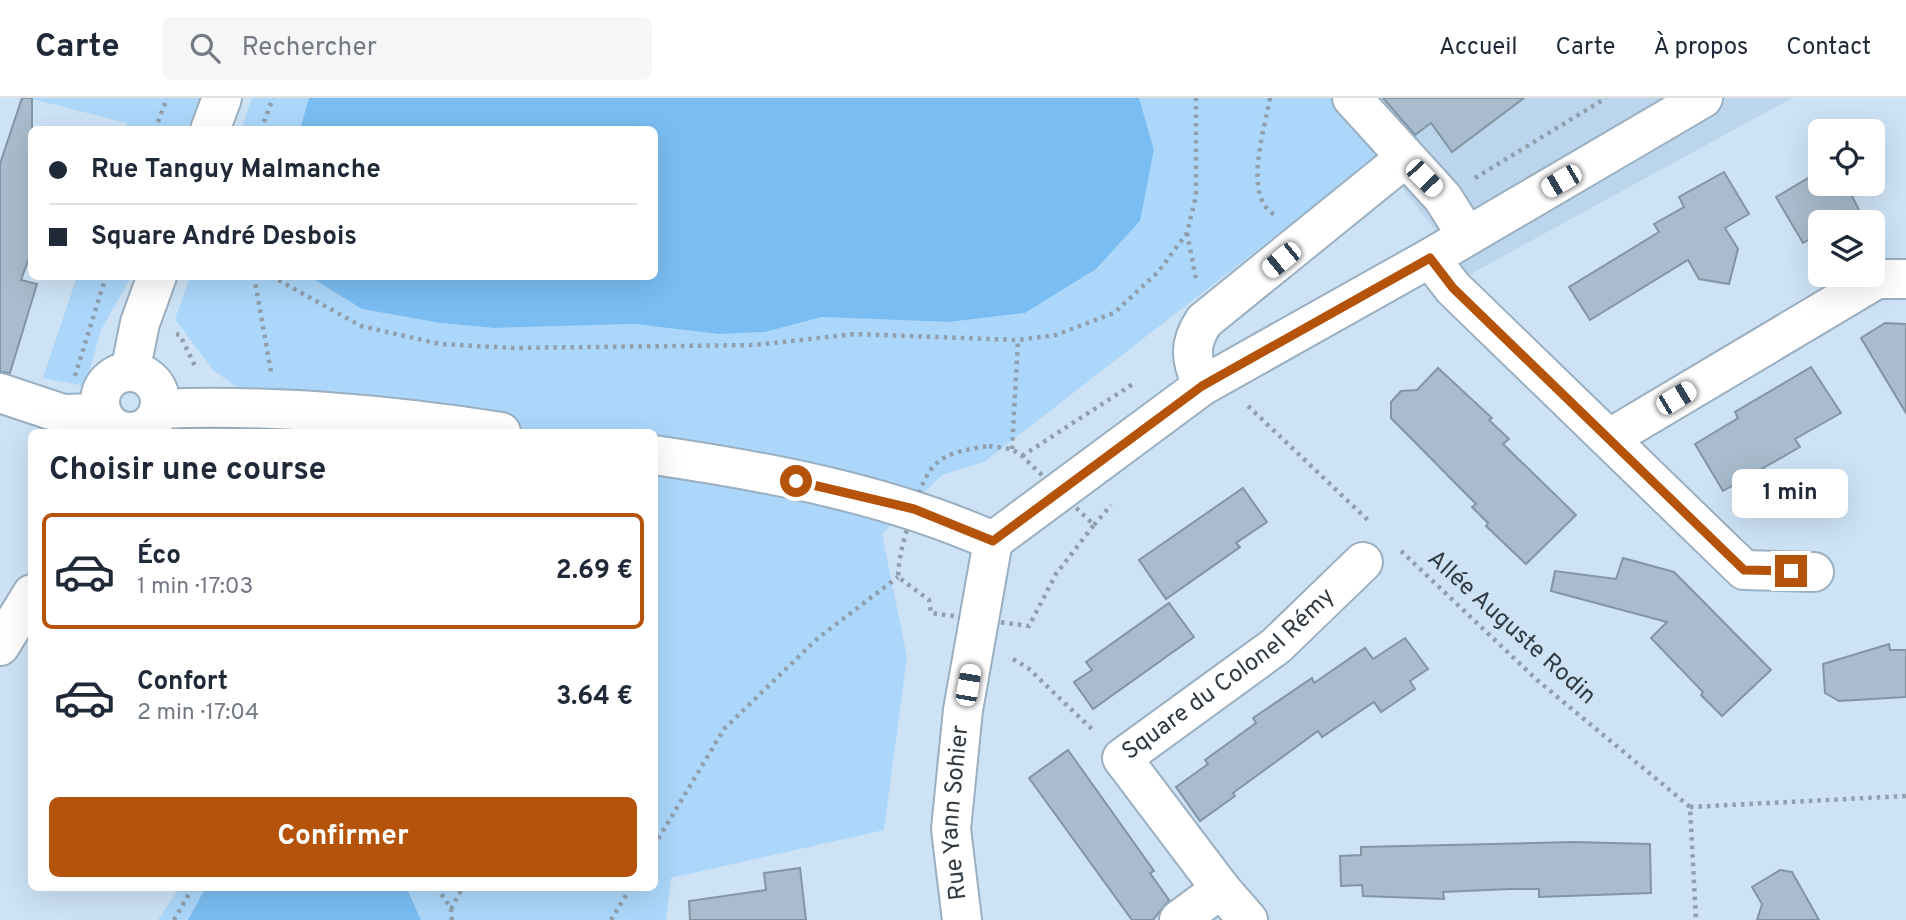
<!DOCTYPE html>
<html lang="fr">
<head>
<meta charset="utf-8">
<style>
  body { margin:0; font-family:Overpass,sans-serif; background:#f6f6f7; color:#1f2937; height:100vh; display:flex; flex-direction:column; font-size:26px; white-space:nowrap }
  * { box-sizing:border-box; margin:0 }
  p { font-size:23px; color:#747a83 }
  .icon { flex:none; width:38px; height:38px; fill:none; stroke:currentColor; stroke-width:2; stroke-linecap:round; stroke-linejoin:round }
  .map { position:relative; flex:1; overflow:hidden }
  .side { position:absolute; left:28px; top:331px; width:630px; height:462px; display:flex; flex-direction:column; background:#fff; border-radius:10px; box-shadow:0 7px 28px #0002 }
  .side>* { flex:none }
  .top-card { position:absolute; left:28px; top:28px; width:630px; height:154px; border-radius:10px; box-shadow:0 7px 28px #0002; display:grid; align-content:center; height:154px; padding:0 21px; background:#fff }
  .tools { position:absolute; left:1808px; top:21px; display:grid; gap:14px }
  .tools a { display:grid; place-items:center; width:77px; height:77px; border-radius:10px; background:#fff; box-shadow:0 7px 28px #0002; font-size:35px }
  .end { position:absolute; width:32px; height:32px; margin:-16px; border:9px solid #b45309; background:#fff; box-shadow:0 0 0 4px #fff }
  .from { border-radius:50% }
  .bubble { position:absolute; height:49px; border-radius:10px; background:#fff; box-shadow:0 7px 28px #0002; font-size:23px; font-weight:700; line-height:49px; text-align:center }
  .car { position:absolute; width:21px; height:42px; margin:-21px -10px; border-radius:9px; box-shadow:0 0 5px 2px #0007; background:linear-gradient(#fff 24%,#345 0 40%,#fff 0 76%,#345 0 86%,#fff 0) }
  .top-card b { display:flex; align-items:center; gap:24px; height:66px; font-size:26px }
  .top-card b+b { border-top:2px solid #e0e1e3 }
  .top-card i { width:18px; height:18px; background:#1f2937 }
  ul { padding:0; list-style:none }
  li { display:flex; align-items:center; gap:21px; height:116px; margin:0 14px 10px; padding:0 7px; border:4px solid transparent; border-radius:10px }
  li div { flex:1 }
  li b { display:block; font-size:26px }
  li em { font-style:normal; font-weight:700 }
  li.active { border-color:#b45309 }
  li>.icon { width:63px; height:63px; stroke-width:1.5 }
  h2 { padding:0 21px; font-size:32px; line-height:84px }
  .action { display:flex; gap:14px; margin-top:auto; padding:14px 21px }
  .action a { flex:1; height:80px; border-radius:10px; background:#b45309; color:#fff; font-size:28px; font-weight:700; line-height:80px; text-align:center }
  header { display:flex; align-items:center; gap:42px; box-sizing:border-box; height:98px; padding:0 35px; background:#fff; border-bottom:2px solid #e0e1e3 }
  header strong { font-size:33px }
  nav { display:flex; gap:38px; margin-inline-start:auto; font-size:24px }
  .search { width:490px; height:63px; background:#f6f6f7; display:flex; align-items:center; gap:18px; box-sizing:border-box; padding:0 24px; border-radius:10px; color:#747a83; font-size:26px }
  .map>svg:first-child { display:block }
</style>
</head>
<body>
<header>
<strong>Carte</strong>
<div class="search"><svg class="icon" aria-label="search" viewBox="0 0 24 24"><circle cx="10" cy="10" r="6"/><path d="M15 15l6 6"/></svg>Rechercher</div>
<nav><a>Accueil</a><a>Carte</a><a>À propos</a><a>Contact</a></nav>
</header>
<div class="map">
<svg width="1906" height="822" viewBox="0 0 1906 822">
  <rect width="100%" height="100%" fill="#cde3f5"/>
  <polygon fill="#bbd6ec" points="1334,0 1792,0 1469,177"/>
  <g fill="#acd7fa">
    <polygon points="28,0 211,0 199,32 126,31 127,25"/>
    <polygon points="252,0 309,0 300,31 241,32"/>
    <polygon points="1139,0 1334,0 1379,58 984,364 942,377 882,436 907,559 884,732 671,780 666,822 158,822 180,789 654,789 654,334 299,334 213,272 175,221 190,179 310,179 362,211 440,225 494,230 634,226 719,236 765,234 822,219 949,224 1025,215 1096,171 1140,123 1154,52"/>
    <polygon points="77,179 131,179 101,232 85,288 43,280"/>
  </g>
  <g fill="#7abdf2">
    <polygon points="309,0 1139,0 1154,52 1140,123 1096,171 1025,215 949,224 822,219 765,234 719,236 634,226 494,230 440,225 362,211 310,179 654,178 654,32 300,31"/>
    <polygon points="206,789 406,789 421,822 188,822"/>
  </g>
  <g fill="#a8bccd" stroke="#8195a5" stroke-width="2">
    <polygon points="22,0 32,0 32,152 21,182 37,186 10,275 0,274 0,66"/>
    <polygon points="1383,0 1524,0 1452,54 1431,25 1415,37"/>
    <polygon points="1820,73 1820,86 1846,86 1859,112 1839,124 1820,124 1820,135 1803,145 1776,99"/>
    <polygon points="1724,74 1749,116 1725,130 1738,151 1729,186 1699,181 1688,162 1590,222 1569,189 1659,134 1654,126 1684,109 1679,99"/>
    <polygon points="1885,225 1906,226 1906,315 1861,240"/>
    <polygon points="1811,269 1841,315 1795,341 1800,349 1723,393 1695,346 1738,320 1735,314"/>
    <polygon points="1438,270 1492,320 1489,322 1509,341 1503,346 1576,417 1526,466 1486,428 1488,425 1472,409 1476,406 1391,320 1391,304 1401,293 1417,292"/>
    <polygon points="1243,390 1267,424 1236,445 1240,449 1166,501 1139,462"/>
    <polygon points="1623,460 1674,474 1771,572 1722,618 1701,597 1703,594 1651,540 1667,524 1551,493 1555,473 1616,481"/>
    <polygon points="1169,505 1194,539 1093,611 1074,584 1092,572 1086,564"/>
    <polygon points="1405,540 1428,571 1410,583 1415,591 1381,614 1374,604 1322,639 1318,633 1233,695 1235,698 1200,723 1176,689 1208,666 1205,662 1256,625 1253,620 1312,580 1314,585 1365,550 1373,561"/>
    <polygon points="1889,546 1890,552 1906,552 1906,599 1839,603 1825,595 1823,566"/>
    <polygon points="1068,652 1154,773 1150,775 1169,802 1153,822 1132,822 1029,680"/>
    <polygon points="1574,744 1650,746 1651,795 1539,799 1539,791 1510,791 1443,794 1444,801 1363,798 1362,787 1341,788 1340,758 1361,757 1361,749"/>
    <polygon points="800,770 806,822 690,822 689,803 766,792 764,775"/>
    <polygon points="1780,772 1792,774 1819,822 1757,822 1762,806 1752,789"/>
  </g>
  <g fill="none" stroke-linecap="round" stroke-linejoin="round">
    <defs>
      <g id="minor">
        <polyline points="1352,0 1443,100 1467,138"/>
        <polyline points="210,32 222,0"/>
        <polyline points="1430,160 1453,190 1744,472 1814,474"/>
        <polyline points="130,274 140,225 157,178"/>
        <circle cx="130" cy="304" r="30"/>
        <path d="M 1202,288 C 1191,262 1188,247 1204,223 L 1404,61"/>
        <polyline points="0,295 63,316 102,315"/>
        <path d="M 159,311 C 268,306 393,317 501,334"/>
        <polyline points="1610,340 1877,181 1906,181"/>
        <path d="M 654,357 C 770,374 887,396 993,443"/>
        <polyline points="993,443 1202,288 1430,160 1703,0"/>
        <polyline points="0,548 32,496"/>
        <path id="s1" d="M 962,822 L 951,731 L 963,612 L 993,443"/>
        <polyline points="1179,822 1221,791"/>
        <path id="s2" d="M 1248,822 L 1221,791 L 1122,660 L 1276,548 L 1363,464"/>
      </g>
    </defs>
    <use href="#minor" stroke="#9aafc0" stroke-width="42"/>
    <g stroke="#8f9fad" stroke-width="4.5" stroke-dasharray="3.5 5" stroke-linecap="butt">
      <path d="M 1270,0 C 1265,30 1242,99 1275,117"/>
      <polyline points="155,32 167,0"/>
      <polyline points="261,32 273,0"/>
      <polyline points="1475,80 1606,0"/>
      <polyline points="1187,135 1196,181"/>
      <polyline points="254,178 271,274"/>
      <polyline points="271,178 361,228 440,246 514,250 755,247 855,236 1018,242 1056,237 1114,215 1158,174 1187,135 1196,98 1196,0"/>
      <polyline points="176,236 180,237 196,270"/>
      <polyline points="75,278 106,178"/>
      <polyline points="1248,308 1371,425"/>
      <path d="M 989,348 L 1012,351 L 1022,358 L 1094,427 L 1056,476 L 1029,528 L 931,515 L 929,502 L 898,479 C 899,456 905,437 912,416 C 929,364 934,356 989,348 Z"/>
      <polyline points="1012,351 1018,242"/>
      <polyline points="1022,358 1136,284"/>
      <polyline points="1094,427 1111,407"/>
      <polyline points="1401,453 1537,582 1690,709 1696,822"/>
      <polyline points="1013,561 1028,570 1095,634"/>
      <polyline points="1690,709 1906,698"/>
      <polyline points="654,748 724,631 818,540 898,479"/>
      <polyline points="437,789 451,811 452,822"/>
      <polyline points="451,811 463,789"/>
      <polyline points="174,822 193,789"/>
      <polyline points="611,822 631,789"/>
    </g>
    <use href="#minor" stroke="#fff" stroke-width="38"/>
  </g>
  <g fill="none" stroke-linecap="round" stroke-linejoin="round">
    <polyline stroke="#b45309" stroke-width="9" points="796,383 914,411 993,443 1202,288 1430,160 1453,190 1744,472 1791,473"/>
  </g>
  <g text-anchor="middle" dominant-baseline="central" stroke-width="6" stroke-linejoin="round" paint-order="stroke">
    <g font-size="24" fill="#323b42" stroke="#cde3f5">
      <text transform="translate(1511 530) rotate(42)">Allée Auguste Rodin</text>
      <text stroke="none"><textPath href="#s2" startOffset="341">Square du Colonel Rémy</textPath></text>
      <text stroke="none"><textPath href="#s1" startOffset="108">Rue Yann Sohier</textPath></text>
    </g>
  </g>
</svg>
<div class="tools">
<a><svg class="icon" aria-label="locate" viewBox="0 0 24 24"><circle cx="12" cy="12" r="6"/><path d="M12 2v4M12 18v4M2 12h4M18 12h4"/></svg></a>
<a><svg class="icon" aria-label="layers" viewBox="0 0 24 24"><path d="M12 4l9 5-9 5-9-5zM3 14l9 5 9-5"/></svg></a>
</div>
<i class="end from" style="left:796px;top:383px"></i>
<i class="end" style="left:1791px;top:473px"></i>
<div class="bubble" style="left:1732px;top:371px;width:116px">1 min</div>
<i class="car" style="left:1424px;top:80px;rotate:136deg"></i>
<i class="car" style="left:1561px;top:83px;rotate:240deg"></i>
<i class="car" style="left:1281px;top:162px;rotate:231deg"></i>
<i class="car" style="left:1676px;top:300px;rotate:59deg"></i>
<i class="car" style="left:968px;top:587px;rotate:10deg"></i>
<div class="top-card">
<b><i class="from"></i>Rue Tanguy Malmanche</b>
<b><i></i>Square André Desbois</b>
</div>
<section class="side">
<h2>Choisir une course</h2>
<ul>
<li class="active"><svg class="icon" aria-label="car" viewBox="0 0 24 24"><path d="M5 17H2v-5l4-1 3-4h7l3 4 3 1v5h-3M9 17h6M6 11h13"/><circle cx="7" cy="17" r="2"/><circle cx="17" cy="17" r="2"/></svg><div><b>Éco</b><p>1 min · 17:03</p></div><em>2.69 €</em></li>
<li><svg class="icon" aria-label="car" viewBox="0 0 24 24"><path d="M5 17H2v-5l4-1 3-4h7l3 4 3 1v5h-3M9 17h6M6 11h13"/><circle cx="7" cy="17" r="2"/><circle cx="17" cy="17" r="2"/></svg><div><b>Confort</b><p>2 min · 17:04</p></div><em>3.64 €</em></li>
</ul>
<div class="action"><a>Confirmer</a></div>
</section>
</div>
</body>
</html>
